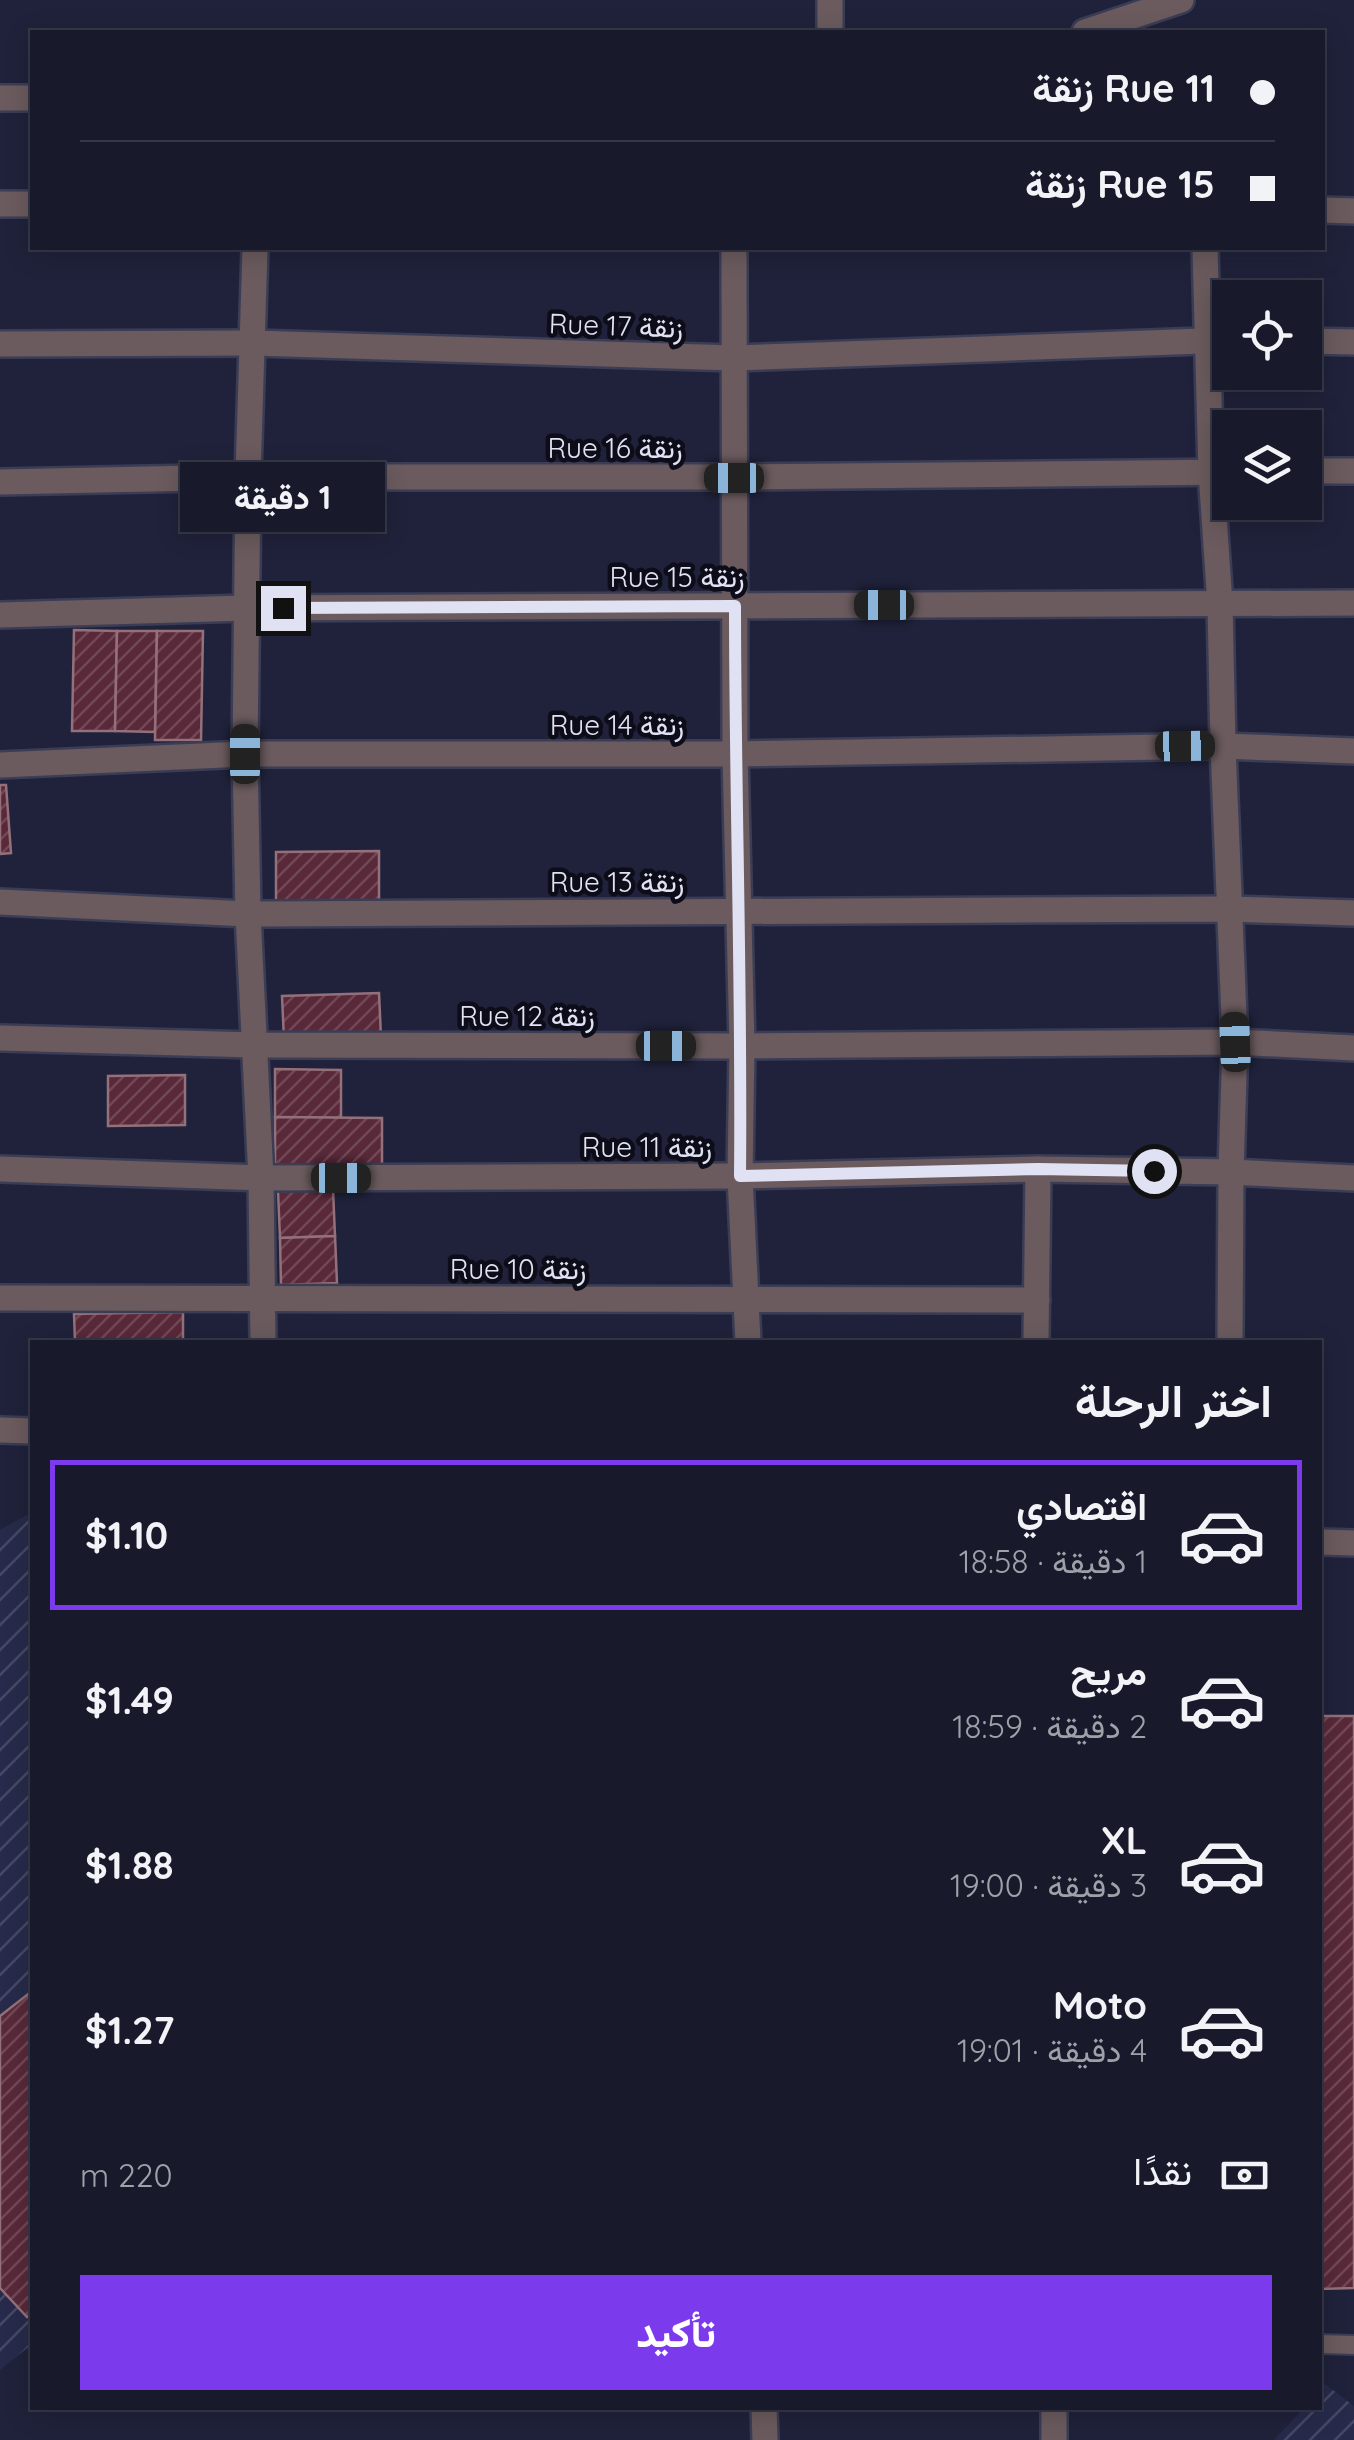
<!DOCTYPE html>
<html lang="ar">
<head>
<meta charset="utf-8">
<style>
  body { margin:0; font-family:Quicksand,Vazirmatn,sans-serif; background:#252738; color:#f1f3f6; direction:rtl; height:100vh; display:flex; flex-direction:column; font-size:38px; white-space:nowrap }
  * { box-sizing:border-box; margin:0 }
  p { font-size:32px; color:#9fa1a9 }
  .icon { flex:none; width:55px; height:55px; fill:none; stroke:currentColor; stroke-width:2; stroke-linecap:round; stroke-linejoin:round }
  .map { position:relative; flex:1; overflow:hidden; direction:ltr }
  .panel { position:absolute; left:30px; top:1340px; width:1292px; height:1070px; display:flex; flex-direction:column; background:#181a2c; border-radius:0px; box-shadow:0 5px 25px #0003,0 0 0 2px #363848; direction:rtl }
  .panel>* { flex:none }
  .banner { position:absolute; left:30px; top:30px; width:1295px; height:220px; border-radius:0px; box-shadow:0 5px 25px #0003,0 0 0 2px #363848; direction:rtl; display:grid; align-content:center; height:220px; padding:0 50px; background:#181a2c }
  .controls { position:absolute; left:1212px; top:280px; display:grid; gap:20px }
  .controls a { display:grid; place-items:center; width:110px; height:110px; border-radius:0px; background:#181a2c; box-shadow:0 5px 25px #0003,0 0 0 2px #363848; font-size:50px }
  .end { position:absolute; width:45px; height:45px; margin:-22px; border:12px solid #e0e2f4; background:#111; box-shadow:0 0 0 5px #111 }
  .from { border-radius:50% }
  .bubble { position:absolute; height:70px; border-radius:0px; background:#181a2c; box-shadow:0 5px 25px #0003,0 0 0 2px #363848; font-size:32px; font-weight:800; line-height:70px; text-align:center; direction:rtl }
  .car { position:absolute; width:30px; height:60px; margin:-30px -15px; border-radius:12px; box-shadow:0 0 8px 2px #0007; background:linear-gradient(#222 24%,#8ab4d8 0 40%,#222 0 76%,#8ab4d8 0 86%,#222 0) }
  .banner b { display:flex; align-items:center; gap:35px; height:95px; font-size:38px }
  .banner b+b { border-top:2px solid #363848 }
  .banner i { width:25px; height:25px; background:#f1f3f6 }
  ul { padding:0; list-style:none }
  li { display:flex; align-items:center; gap:30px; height:150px; margin:0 20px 15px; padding:0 30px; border:5px solid transparent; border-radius:0px }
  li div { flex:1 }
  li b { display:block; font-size:38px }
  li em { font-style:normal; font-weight:800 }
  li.current { border-color:#7c3aed }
  li>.icon { width:90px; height:90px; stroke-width:1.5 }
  h2 { padding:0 50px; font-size:45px; line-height:120px }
  .pay { display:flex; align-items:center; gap:25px; height:110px; padding:0 50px; font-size:38px }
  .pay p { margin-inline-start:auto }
  .button { display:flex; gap:20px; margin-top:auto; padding:20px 50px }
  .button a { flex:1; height:115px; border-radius:0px; background:#7c3aed; color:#fff; font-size:40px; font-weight:800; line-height:115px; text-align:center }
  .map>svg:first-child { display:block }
</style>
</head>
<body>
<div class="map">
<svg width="1354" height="2440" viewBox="0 0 1354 2440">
  <defs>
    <pattern id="industrial-furrows" width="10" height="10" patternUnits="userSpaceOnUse" patternTransform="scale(2.5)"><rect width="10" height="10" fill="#272a4a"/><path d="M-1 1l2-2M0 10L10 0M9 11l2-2" fill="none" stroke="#464965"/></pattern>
    <pattern id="building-hatch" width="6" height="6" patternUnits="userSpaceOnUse" patternTransform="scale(2.5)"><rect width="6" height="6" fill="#592939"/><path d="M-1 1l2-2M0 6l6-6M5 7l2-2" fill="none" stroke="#714856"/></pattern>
  </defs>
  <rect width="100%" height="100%" fill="#20223b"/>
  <g fill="url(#industrial-furrows)">
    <polygon points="32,1512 32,2344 0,2370 0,1530"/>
    <polygon points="1325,2384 1354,2406 1354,2440 1274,2440 1304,2408 1320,2408 1320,2390"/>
  </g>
  <g fill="url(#building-hatch)" stroke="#94707a" stroke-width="2.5">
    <polygon points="74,630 117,631 115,731 72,731"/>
    <polygon points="117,631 157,631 155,732 115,731"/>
    <polygon points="157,631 203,631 201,740 155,740"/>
    <polygon points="0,785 6,785 11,853 0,854"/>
    <polygon points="379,851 379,906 276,906 276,852"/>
    <polygon points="379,993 381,1037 284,1040 282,996"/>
    <polygon points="275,1069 341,1070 341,1118 275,1117"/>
    <polygon points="185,1075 185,1125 108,1126 108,1076"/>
    <polygon points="275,1117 382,1118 382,1171 275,1171"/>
    <polygon points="333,1189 335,1236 280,1238 278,1191"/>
    <polygon points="335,1236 337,1283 281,1285 280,1238"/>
    <polygon points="183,1312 183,1342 75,1342 74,1314"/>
    <polygon points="1320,1716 1354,1716 1354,2288 1320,2289"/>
    <polygon points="32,1991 32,2313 27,2317 0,2288 0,2016"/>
  </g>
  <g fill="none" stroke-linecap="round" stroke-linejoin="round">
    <defs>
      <polyline id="service" points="1320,2344 1354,2345"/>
      <g id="minor">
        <polyline points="830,0 830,32"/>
        <polyline points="1085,32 1181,0"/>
        <polyline points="0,98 32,98"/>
        <polyline points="0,204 32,204"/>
        <polyline points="1322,210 1354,211"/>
        <polyline points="255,248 248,477 245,754 248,914 261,1178 263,1342"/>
        <polyline points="734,248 735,754 742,1046 740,1176 748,1342"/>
        <polyline points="1205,248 1211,472 1220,604 1223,746 1235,1042 1231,1172 1230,1342"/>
        <polyline points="1305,341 1354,342"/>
        <polyline points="0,344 253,343 734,358 1230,340"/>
        <polyline points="1305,471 1354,471"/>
        <polyline points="0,482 248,477 735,477 1230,472"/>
        <polyline points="0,615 246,608 1354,603"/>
        <polyline points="0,765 245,754 735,754 1223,746 1354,751"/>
        <polyline points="0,902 248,914 1229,909 1354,913"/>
        <polyline points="0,1038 254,1045 742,1046 1235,1042 1354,1048"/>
        <polyline points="0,1169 261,1178 740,1176 1038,1169 1231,1172 1354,1178"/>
        <polyline points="0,1298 1037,1300"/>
        <polyline points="1036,1342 1038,1169"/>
        <polyline points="0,1430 32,1431"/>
        <polyline points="1320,1542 1354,1543"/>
        <polyline points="764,2408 765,2440"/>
        <polyline points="1054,2408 1054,2440"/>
      </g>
    </defs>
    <use href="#service" stroke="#3b3d55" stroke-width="22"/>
    <use href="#minor" stroke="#3b3d55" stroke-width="30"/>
    <use href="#service" stroke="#6b5b5e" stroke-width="18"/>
    <use href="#minor" stroke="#6b5b5e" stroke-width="25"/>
  </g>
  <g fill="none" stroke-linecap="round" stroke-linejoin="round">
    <path stroke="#e0e2f4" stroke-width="12" d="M 283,608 L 735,606 C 735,796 742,986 740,1176 L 1038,1169 L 1154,1171"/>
  </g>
  <g text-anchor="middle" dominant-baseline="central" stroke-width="9" stroke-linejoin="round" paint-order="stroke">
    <g font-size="28" fill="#e0e2f4" stroke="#0c0d18">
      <text transform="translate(616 325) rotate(2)">Rue 17 زنقة</text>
      <text x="615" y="447">Rue 16 زنقة</text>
      <text x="677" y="576">Rue 15 زنقة</text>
      <text x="617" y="724">Rue 14 زنقة</text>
      <text x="617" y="881">Rue 13 زنقة</text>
      <text x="527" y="1015">Rue 12 زنقة</text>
      <text x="647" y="1146">Rue 11 زنقة</text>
      <text x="518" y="1268">Rue 10 زنقة</text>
    </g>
  </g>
</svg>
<div class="controls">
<a><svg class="icon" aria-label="locate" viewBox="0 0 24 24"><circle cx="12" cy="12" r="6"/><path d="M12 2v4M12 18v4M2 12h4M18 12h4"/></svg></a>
<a><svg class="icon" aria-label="layers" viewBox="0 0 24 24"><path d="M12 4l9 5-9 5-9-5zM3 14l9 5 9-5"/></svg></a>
</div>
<i class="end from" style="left:1154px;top:1171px"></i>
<i class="end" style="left:283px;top:608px"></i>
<div class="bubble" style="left:180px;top:462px;width:205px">1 دقيقة</div>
<i class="car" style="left:734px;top:478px;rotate:270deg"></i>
<i class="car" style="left:884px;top:605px;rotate:270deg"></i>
<i class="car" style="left:1185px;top:746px;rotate:89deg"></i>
<i class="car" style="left:245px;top:754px;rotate:0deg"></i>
<i class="car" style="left:1235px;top:1042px;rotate:358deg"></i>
<i class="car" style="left:666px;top:1046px;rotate:90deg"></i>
<i class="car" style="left:341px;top:1178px;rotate:90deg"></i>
<div class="banner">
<b><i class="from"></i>Rue 11 زنقة</b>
<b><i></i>Rue 15 زنقة</b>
</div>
<section class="panel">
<h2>اختر الرحلة</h2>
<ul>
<li class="current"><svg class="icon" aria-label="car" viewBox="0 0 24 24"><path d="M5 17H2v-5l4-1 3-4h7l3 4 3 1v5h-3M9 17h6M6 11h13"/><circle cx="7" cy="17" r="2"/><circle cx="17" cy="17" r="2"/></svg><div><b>اقتصادي</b><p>1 دقيقة · 18:58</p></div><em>$1.10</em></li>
<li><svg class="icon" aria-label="car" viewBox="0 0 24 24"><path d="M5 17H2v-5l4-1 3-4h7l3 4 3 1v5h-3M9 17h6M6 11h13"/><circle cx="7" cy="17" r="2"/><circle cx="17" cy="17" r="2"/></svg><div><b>مريح</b><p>2 دقيقة · 18:59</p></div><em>$1.49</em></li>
<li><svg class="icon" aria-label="car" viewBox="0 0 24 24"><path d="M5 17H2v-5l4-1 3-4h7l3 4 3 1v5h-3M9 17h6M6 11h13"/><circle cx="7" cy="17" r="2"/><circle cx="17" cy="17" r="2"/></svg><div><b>XL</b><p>3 دقيقة · 19:00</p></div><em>$1.88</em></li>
<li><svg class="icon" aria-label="car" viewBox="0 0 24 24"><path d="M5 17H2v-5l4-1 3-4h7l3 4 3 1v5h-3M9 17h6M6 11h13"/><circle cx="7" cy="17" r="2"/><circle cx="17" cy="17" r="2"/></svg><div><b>Moto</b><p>4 دقيقة · 19:01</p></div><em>$1.27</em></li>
</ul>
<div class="pay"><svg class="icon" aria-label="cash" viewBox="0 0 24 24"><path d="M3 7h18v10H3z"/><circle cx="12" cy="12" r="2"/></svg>نقدًا<p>220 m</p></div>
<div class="button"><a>تأكيد</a></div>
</section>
</div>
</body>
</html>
